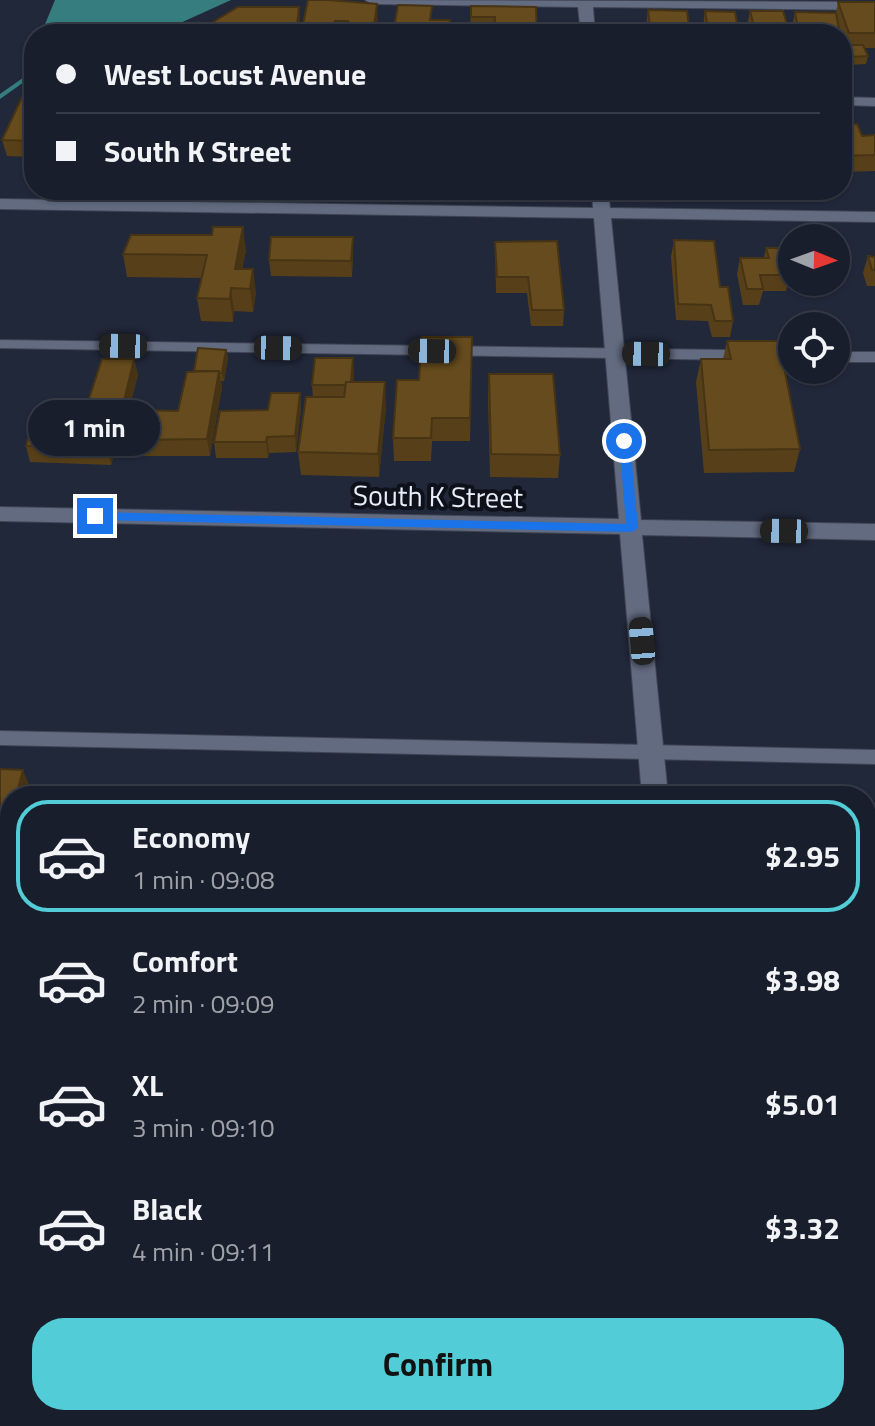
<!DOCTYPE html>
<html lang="en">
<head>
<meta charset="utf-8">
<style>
  body { margin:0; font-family:"Titillium Web",sans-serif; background:#262b38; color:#f1f3f6; height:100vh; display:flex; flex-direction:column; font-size:30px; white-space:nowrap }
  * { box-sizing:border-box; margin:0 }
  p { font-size:26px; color:#9fa2a9 }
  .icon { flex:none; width:44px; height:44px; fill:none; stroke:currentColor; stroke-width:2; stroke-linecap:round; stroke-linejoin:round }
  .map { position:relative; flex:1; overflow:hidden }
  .sheet { position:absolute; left:0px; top:786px; width:876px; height:640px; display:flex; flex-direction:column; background:#191e2c; border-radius:32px 32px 0 0; box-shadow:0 2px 6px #0004,0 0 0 2px #373c48 }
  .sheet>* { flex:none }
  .top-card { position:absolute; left:24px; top:24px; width:828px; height:176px; border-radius:32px; box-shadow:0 2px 6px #0004,0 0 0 2px #373c48; display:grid; align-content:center; height:176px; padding:0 32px; background:#191e2c }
  .needle { width:52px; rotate:91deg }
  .fabs { position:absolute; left:778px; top:224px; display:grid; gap:16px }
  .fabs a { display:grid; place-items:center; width:72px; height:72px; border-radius:50%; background:#191e2c; box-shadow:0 2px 6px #0004,0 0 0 2px #373c48; font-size:40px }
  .end { position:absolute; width:36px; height:36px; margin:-18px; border:10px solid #1a73e8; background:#fff; box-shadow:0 0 0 4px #fff }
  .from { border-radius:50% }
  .bubble { position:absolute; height:56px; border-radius:28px; background:#191e2c; box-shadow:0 2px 6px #0004,0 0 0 2px #373c48; font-size:26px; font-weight:700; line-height:56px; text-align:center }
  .car { position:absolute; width:24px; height:48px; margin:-24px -12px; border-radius:10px; box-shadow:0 0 6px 2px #0007; background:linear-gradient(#222 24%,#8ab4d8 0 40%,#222 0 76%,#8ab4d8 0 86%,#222 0) }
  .top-card b { display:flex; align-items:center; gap:28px; height:76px; font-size:30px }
  .top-card b+b { border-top:2px solid #373c48 }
  .top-card i { width:20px; height:20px; background:#f1f3f6 }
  ul { padding:14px 0 0; list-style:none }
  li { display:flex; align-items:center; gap:24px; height:112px; margin:0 16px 12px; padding:0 16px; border:4px solid transparent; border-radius:32px }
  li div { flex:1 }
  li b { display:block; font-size:30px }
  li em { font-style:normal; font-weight:700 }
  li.active { border-color:#52ccd6 }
  li>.icon { width:72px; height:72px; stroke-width:1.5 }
  .action { display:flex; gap:16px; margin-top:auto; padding:16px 32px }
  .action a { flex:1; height:92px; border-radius:32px; background:#52ccd6; color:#111; font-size:32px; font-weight:700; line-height:92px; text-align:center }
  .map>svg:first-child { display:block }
</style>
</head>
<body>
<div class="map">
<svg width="875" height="1426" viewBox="0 0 875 1426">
  <rect width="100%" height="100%" fill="#21283a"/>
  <polygon fill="#357d7e" points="55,0 231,0 156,34 41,34"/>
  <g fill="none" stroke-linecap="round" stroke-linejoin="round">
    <polygon fill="#357d7e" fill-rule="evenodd" points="34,70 34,75 0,99 0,94"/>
    <defs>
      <g id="lane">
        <polygon points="842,97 875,98 875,106 842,105"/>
        <polygon points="0,340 792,351 792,361 0,348"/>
        <rect x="836" y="352" width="39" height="10"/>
        <polygon points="0,731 875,750 875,764 0,745"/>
      </g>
      <g id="street">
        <polygon points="365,0 875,2 875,10 593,7 595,34 581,34 578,7 372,4"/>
        <polygon points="592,190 608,190 610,208 875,212 875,222 611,218 641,520 875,524 875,540 642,535 668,796 642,796 620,534 0,521 0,507 619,519 594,218 0,209 0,199 593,208"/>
        <rect x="0" y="1013" width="10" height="26"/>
        <rect x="866" y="1028" width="9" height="26"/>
        <rect x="688" y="1416" width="34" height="10"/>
      </g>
    </defs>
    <use href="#lane" stroke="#404554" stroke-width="2"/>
    <use href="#street" stroke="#404554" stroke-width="2"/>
    <use href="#lane" fill="#626b80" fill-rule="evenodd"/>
    <use href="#street" fill="#626b80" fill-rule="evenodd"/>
  </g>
  <g fill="#574019">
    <polygon points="308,0 378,26 376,34 301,34"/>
    <polygon points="838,2 875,2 875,48 864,48 868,56 866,64 848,65 843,53 845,46 842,34 793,34 792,27 795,12 836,13"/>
    <polygon points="471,6 537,34 470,32"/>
    <polygon points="648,10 690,34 647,34 646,26"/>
    <polygon points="705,11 739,34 704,34 703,26"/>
    <polygon points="750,11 790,34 749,34 747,26"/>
    <polygon points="300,22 299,34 182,34 181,30 205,27"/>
    <polygon points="34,91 34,157 7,156 2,140"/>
    <polygon points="842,125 862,136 875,135 875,171 842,172"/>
    <polygon points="674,240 720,287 733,321 730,337 712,337 708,321 676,320 671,257"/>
    <polygon points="495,242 564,310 563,326 531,326 527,293 496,293"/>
    <polygon points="766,248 790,275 786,291 763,291 759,305 743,305 737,274 740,258 764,258"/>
    <polygon points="246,250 242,269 256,292 253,312 234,311 233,322 201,321 197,298 202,278 127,277 123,254"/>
    <polygon points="353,253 352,277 271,276 269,260"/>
    <polygon points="868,256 875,257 875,286 867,286 863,273"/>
    <polygon points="472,337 470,441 432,441 431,461 394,461 393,438 419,380"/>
    <polygon points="727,341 800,449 794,472 704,473 696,382 701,359 723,359"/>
    <polygon points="226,350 228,358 224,381 221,381 222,387 210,456 135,456 132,440 178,411 194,371"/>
    <polygon points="134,359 138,375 126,421 97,421 119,438 111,465 30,462 26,446 91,421 87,405"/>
    <polygon points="354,374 353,382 386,406 379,477 301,475 298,452 313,397 312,385"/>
    <polygon points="489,374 560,455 558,478 490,477 488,397"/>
    <polygon points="300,393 301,409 296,452 269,453 268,458 216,458 214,442"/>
  </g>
  <g fill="#473414">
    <polygon points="377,4 378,26 376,34 373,34"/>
    <polygon points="299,7 300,22 299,34 298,34 297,26"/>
    <polygon points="253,25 254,34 240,34"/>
    <polygon points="243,227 246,250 239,288 235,269"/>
    <polygon points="353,237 353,253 352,277 351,261"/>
    <polygon points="253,269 256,292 253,312 250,289"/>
    <polygon points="231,288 234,311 233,322 230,299"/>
    <polygon points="226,350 228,358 224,381 222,373"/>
    <polygon points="353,358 354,374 352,401 351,385"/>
    <polygon points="134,359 138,375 126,421 123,405"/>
    <polygon points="219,371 222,387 210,456 207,439"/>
    <polygon points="385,382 386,406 379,477 378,454"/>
    <polygon points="300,393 301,409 296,452 295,436"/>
    <polygon points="115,422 119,438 111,465 108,449"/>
    <polygon points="267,437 269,453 268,458 266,442"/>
    <polygon points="23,770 32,792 31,796 16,796"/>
    <polygon points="10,819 10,873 0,911 0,855"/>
  </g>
  <g fill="#654b1d" stroke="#473414" stroke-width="2">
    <polygon points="308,0 328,0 377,4 373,34 346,34 348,21 335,21 333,34 301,34"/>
    <polygon points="838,2 875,2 875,33 849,33"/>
    <polygon points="398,5 432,6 430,20 450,20 448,34 393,34"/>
    <polygon points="471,6 536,7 537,34 494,34 495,17 471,17"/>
    <polygon points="238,7 299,7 297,26 253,25 240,34 192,34 181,30 193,23 205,27"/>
    <polygon points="648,10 687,11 690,34 651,34"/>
    <polygon points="705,11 735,12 739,34 709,34"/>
    <polygon points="750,11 783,11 790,34 756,34"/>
    <polygon points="795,12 836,13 840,34 799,34"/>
    <polygon points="845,45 863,45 868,56 849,57"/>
    <polygon points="25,91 34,91 34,141 2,140"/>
    <polygon points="857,124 862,136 875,135 875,155 842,156 842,125"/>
    <polygon points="213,227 243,227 235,269 253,269 250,289 231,288 230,299 197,298 207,255 123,254 131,235 212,235"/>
    <polygon points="271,237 353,237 351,261 269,260"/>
    <polygon points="674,240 714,241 720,287 728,287 733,321 715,321 711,305 678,304"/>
    <polygon points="557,241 564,310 532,310 528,277 497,277 495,242"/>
    <polygon points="766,248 784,248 790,275 760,275 763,289 747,289 740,258 769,258"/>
    <polygon points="868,256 875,257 875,270 872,270"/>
    <polygon points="422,337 472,337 470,418 432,418 431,438 393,438 397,380 419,380"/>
    <polygon points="727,341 779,341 800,449 709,450 701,359 731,359"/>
    <polygon points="198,348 226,350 222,373 219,373 219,371 194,371"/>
    <polygon points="315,358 353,358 351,382 346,382 346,385 312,385"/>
    <polygon points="102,359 134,359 123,405 87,405"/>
    <polygon points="219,371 207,439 132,440 139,410 178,411 187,372"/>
    <polygon points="489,374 553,374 560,455 491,454"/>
    <polygon points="346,382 385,382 378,454 298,452 306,397 344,397"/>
    <polygon points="271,393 300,393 295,436 267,437 266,442 214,442 220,411 268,410"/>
    <polygon points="33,418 115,422 108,449 26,446"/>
    <polygon points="0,769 23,770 16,796 10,796 10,819 0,855"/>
  </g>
  <polygon fill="#1a73e8" points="624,437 630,441 638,528 632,532 95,520 89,516 95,512 626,524 619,441"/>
  <g text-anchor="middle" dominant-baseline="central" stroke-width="8" stroke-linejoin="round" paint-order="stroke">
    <g font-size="28" fill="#e8edfa" stroke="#0e1119">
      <text transform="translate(438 496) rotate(1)">South K Street</text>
    </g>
  </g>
</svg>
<div class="fabs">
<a><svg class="needle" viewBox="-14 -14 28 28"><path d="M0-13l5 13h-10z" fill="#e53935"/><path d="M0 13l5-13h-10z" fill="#9fa2a9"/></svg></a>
<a><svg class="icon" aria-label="locate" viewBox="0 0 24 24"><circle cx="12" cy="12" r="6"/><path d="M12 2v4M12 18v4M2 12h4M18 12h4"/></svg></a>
</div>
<i class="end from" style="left:624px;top:441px"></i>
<i class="end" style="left:95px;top:516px"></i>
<div class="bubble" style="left:28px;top:400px;width:132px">1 min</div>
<i class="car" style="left:123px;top:346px;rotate:271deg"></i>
<i class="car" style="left:278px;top:348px;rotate:91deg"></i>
<i class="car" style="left:432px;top:351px;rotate:271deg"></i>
<i class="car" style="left:646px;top:354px;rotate:271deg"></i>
<i class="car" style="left:784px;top:531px;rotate:271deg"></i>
<i class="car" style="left:642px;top:641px;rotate:355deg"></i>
<div class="top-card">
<b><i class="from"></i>West Locust Avenue</b>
<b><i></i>South K Street</b>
</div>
<section class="sheet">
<ul>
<li class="active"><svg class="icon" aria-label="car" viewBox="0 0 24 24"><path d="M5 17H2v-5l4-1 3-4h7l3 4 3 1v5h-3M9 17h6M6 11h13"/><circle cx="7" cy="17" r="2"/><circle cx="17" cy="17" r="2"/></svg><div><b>Economy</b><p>1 min · 09:08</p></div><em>$2.95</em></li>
<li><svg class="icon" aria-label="car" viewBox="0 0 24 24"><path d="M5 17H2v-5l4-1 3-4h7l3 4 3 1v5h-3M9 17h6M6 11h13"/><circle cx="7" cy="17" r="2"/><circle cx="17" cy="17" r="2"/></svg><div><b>Comfort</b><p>2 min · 09:09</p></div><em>$3.98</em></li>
<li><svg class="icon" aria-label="car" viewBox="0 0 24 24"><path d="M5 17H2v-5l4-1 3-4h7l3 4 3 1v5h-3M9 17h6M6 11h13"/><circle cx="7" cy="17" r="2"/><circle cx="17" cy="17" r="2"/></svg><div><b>XL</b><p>3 min · 09:10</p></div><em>$5.01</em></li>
<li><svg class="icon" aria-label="car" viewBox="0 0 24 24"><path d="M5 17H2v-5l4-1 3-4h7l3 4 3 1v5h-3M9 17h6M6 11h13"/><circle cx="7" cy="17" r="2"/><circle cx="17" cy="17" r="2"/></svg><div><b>Black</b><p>4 min · 09:11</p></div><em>$3.32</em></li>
</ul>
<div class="action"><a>Confirm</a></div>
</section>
</div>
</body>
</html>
